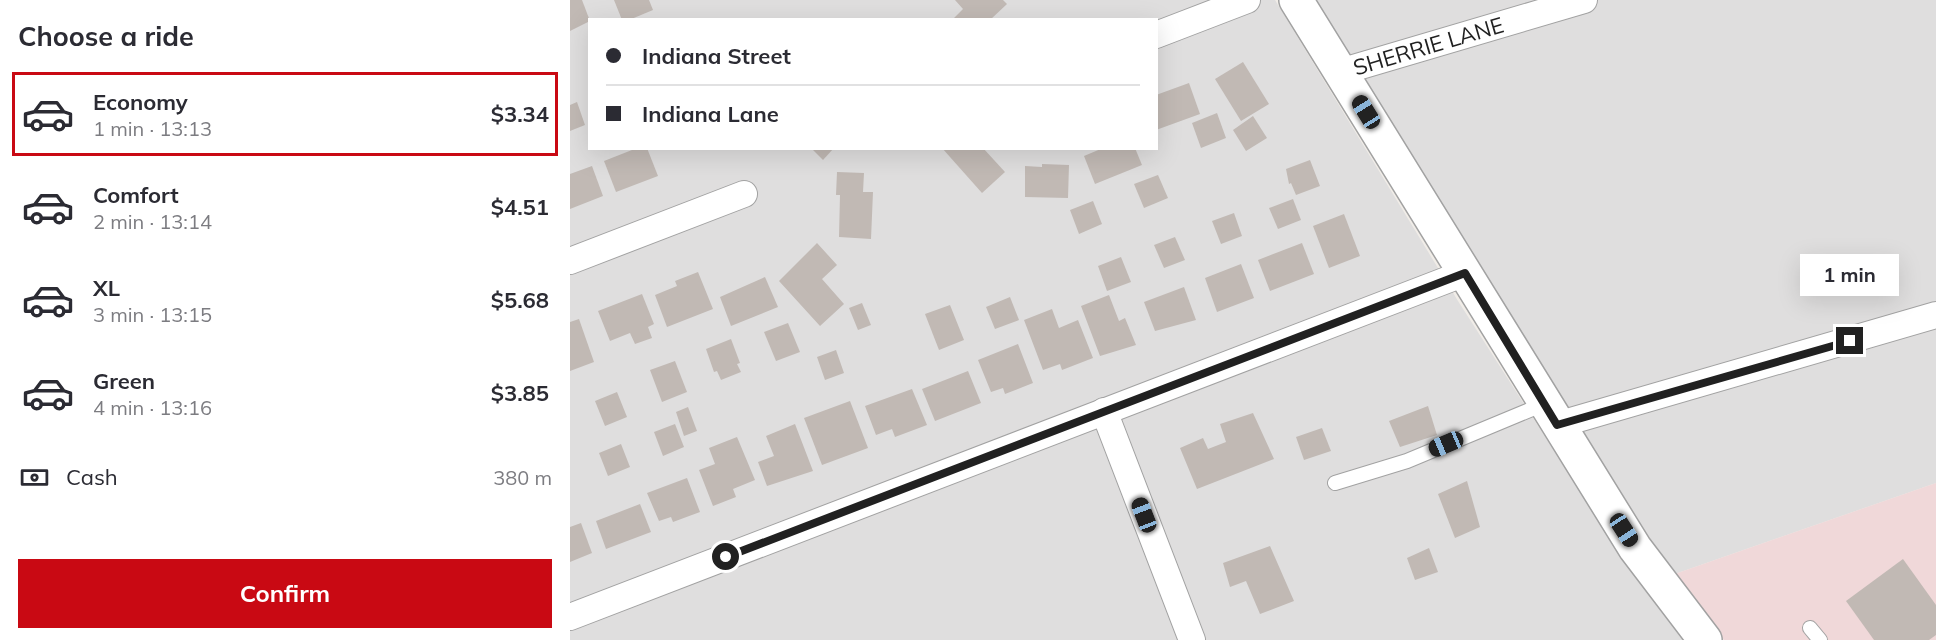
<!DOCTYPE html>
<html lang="en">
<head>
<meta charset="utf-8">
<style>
  body { margin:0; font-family:Mulish,sans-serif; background:#f2f2f3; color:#2b2b33; height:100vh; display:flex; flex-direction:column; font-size:22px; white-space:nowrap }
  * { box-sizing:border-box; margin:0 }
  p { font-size:20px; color:#7c7c81 }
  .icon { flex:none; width:33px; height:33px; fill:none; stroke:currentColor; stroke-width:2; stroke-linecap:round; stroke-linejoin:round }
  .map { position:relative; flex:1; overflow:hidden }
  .drawer { display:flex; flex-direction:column; background:#fff; width:570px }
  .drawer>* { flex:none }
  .top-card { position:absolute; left:18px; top:18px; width:570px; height:132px; border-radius:0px; box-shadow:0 6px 24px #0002; display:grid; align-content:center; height:132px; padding:0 18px; background:#fff }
  .end { position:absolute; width:27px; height:27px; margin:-14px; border:8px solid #212121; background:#fff; box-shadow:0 0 0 3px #fff }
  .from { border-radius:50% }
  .bubble { position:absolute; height:42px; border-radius:0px; background:#fff; box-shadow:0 6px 24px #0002; font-size:20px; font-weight:700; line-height:42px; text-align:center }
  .car { position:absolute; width:18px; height:36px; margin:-18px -9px; border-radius:8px; box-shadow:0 0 4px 2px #0007; background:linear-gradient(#222 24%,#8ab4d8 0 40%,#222 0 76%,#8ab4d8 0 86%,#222 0) }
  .top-card b { display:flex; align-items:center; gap:21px; height:57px; font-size:22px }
  .top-card b+b { border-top:2px solid #e1e1e2 }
  .top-card i { width:15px; height:15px; background:#2b2b33 }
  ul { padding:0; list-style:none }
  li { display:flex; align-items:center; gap:18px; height:84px; margin:0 12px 9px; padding:0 6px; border:3px solid transparent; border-radius:0px }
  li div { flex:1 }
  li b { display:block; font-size:22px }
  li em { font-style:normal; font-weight:700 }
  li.active { border-color:#c90913 }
  li>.icon { width:54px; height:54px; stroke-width:1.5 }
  h2 { padding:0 18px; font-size:27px; line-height:72px }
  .pay { display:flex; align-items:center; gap:15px; height:66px; padding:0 18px; font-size:22px }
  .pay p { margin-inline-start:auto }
  .action { display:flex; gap:12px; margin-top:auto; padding:12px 18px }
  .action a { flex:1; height:69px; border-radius:0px; background:#c90913; color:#fff; font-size:24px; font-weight:700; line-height:69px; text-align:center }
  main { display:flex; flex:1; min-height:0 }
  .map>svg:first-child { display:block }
</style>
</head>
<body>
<main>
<section class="drawer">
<h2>Choose a ride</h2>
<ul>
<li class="active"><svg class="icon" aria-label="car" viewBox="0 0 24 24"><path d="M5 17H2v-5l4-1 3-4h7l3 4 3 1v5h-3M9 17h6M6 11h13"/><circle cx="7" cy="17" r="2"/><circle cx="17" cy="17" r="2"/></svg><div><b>Economy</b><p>1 min · 13:13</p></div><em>$3.34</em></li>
<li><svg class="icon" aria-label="car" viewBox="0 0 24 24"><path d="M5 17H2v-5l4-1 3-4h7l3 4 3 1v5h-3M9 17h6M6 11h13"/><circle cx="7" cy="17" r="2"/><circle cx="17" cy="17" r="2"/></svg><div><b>Comfort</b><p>2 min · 13:14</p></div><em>$4.51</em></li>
<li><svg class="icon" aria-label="car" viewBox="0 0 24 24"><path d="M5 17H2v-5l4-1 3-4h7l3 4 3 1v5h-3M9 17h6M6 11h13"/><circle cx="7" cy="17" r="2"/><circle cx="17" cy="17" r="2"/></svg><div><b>XL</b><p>3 min · 13:15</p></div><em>$5.68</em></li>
<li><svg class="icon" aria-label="car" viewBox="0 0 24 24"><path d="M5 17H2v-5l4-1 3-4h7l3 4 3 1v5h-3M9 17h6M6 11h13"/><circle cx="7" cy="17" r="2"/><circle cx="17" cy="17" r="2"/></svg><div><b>Green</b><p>4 min · 13:16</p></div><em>$3.85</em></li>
</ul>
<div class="pay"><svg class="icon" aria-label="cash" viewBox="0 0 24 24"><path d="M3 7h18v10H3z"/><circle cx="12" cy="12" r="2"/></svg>Cash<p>380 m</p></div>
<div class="action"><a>Confirm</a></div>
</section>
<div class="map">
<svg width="1366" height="640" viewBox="0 0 1366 640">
  <rect width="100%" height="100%" fill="#f1ede8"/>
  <g fill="#dfdede" fill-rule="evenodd">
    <path d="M 0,0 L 705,0 L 888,301 L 1001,477 L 1113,640 L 0,640 ZM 20,20 L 586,20 L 586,148 L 20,148 Z"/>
    <polygon points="742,0 1366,0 1366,483 1102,575 1075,540"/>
  </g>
  <polygon fill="#f0d8d9" points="1366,483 1366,640 1154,640 1102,575"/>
  <g fill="#c1b9b4">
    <polygon points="0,0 12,0 20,21 0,31"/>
    <polygon points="44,0 79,0 83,10 59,20 52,20"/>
    <polygon points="385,0 433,0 437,4 420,20 385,20 384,18 393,9"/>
    <polygon points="673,62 699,104 671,121 645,79"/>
    <polygon points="619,83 630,114 586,130 586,95"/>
    <polygon points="7,102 15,125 0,131 0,105"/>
    <polygon points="647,113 656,138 631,148 622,123"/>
    <polygon points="683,116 697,138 676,151 663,130"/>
    <polygon points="67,148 77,148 88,176 46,192 34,161"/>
    <polygon points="241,148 264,148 253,160"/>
    <polygon points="372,148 413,148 435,172 412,193"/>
    <polygon points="533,148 565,148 572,165 525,184 514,156"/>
    <polygon points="740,160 750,186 726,195 721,183 719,184 716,169"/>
    <polygon points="472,164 499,165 498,198 455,197 455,166 472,167"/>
    <polygon points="22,166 33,196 0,209 0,174"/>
    <polygon points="267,172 294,173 293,192 303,192 301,239 269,237 270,195 266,195"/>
    <polygon points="588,175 598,198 574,208 564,184"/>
    <polygon points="723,199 731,220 708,229 699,208"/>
    <polygon points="523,201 532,224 509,234 500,210"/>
    <polygon points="664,213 672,236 651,244 642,221"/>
    <polygon points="774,214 790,256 759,268 743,226"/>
    <polygon points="605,237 615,260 594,268 584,245"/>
    <polygon points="247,243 267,265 252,279 274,304 250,326 209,281"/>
    <polygon points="732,243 744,274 700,291 688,260"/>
    <polygon points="551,257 561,282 537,291 528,266"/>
    <polygon points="671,264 684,298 647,312 635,278"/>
    <polygon points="128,272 143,309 97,327 85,295 107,286 105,281"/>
    <polygon points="195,277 208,307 161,326 150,297"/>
    <polygon points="614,287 626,320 585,331 574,302"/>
    <polygon points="72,294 84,324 78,327 82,338 65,344 60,333 40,341 28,311"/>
    <polygon points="539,295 549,321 555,318 566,345 530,356 511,306"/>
    <polygon points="440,297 449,320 425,329 416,307"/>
    <polygon points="292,303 301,325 288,330 279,308"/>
    <polygon points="380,305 394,340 369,350 355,314"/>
    <polygon points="482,309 489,328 508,320 523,358 492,370 490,364 473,370 454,320"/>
    <polygon points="9,319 24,362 0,371 0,322"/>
    <polygon points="218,323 230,352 206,361 194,332"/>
    <polygon points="161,339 170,363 167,364 171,372 151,380 147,371 144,372 136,349"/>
    <polygon points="448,344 463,383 435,394 433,388 421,392 408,360"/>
    <polygon points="266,350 274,373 255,380 247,357"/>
    <polygon points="105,361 117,392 92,402 80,370"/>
    <polygon points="398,371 411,403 365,421 352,389"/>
    <polygon points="342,389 357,425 325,437 322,429 306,435 295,406"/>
    <polygon points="47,392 57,417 35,426 25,401"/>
    <polygon points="280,401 298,448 252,465 234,418"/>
    <polygon points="858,406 867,435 830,447 819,421"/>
    <polygon points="118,407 127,431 114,436 106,412"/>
    <polygon points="683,413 704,459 627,489 610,448 633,438 638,449 656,442 650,424"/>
    <polygon points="105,424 114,447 93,456 84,432"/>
    <polygon points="225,424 243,471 197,486 188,462 204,456 196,436"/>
    <polygon points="752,428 761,451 734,460 726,437"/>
    <polygon points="167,437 185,480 163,489 166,497 143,506 129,470 145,464 139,448"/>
    <polygon points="51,444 60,467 38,476 29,453"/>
    <polygon points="117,478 130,512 103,522 101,517 89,521 77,493"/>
    <polygon points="897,481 910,527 885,538 868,494"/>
    <polygon points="70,504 81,532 36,549 26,521"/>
    <polygon points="11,523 22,553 0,562 0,527"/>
    <polygon points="700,546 724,601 690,614 676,581 660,587 653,563"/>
    <polygon points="859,548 868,572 845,580 837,558"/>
    <polygon points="1333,559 1366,605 1366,635 1359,640 1304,640 1276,601"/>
  </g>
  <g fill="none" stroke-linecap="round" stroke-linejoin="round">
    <defs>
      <g id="service">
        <polyline points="765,483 837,461 974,404"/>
        <polyline points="1240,628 1250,640"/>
      </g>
      <g id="minor">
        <polyline points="586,35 677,0"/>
        <path id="s1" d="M 770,72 L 1014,0"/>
        <polyline points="0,261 174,194"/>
        <polyline points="534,411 622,640"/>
        <polyline points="987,425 1366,315"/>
        <polyline points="0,617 895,273"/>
      </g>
      <polyline id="tertiary" points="726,0 1065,548 1135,640"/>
    </defs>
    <use href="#service" stroke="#a2a2a2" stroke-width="16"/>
    <use href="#minor" stroke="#a2a2a2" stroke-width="28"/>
    <use href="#tertiary" stroke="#a2a2a2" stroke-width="36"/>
    <use href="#service" stroke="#fff" stroke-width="14"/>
    <use href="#minor" stroke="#fff" stroke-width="26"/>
    <use href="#tertiary" stroke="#fff" stroke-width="33"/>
  </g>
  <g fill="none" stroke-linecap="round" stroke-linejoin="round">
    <polyline stroke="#212121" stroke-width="8" points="156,557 895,273 987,425 1280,341"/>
  </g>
  <g text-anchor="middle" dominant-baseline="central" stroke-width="5" stroke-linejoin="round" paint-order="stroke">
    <g font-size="22" fill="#212121" stroke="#fff">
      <text stroke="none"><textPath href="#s1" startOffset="92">SHERRIE LANE</textPath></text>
    </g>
  </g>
</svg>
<i class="end from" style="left:156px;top:557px"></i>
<i class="end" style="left:1280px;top:341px"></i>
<div class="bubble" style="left:1230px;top:254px;width:99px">1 min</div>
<i class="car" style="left:796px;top:112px;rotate:328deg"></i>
<i class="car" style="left:876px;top:444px;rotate:247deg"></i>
<i class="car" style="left:574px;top:515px;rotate:339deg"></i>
<i class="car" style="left:1054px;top:530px;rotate:147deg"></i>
<div class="top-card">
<b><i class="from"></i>Indiana Street</b>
<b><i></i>Indiana Lane</b>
</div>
</div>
</main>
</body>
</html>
